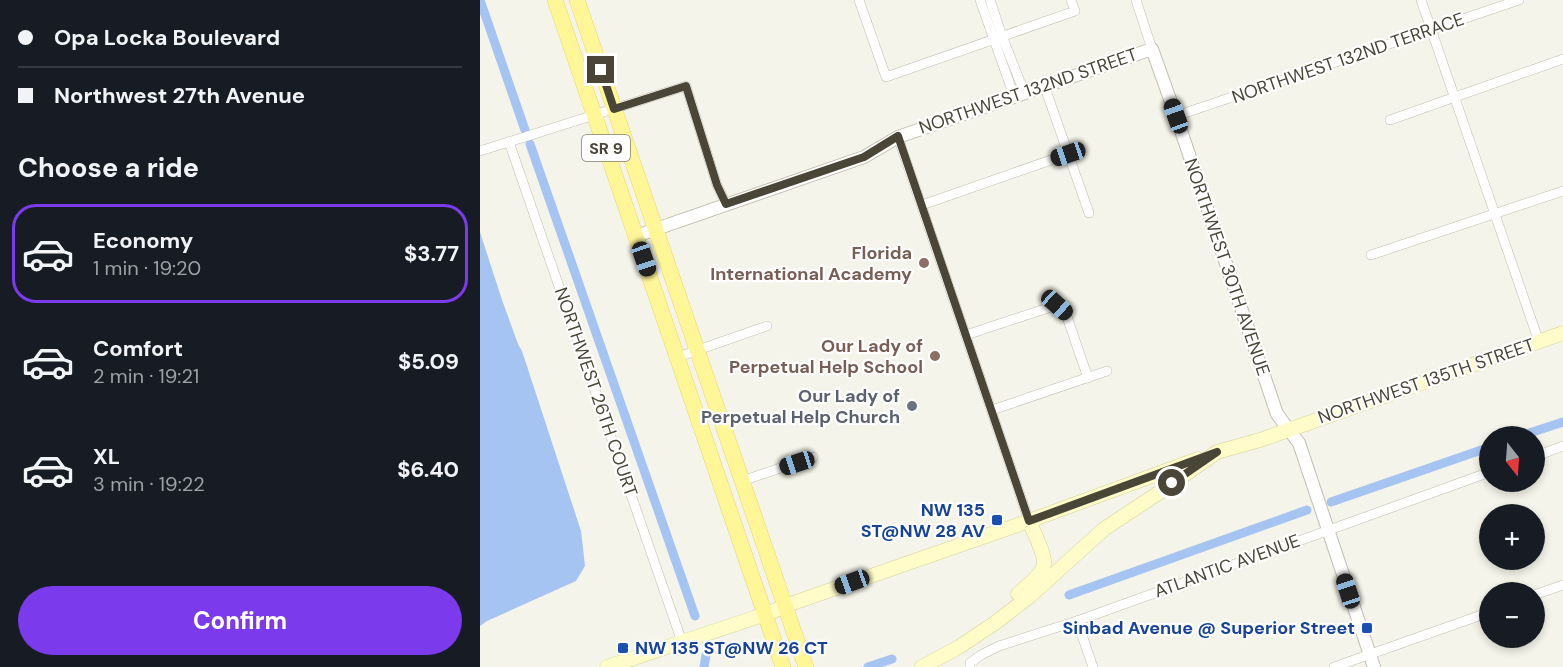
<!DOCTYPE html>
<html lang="en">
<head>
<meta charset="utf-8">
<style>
  body { margin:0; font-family:"DM Sans",sans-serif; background:#242831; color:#f1f3f6; height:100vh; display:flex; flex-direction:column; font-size:22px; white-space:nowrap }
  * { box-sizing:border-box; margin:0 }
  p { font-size:20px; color:#9ea1a6 }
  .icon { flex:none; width:33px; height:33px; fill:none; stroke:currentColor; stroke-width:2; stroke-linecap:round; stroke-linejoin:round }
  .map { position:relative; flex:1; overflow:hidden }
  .details { display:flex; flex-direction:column; background:#171b24; width:480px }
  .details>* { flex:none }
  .top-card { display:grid; align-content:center; height:132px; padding:0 18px; background:#171b24 }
  .needle { width:39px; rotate:163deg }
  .controls { position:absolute; left:999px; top:426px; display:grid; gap:12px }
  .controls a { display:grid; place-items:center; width:66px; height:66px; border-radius:50%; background:#171b24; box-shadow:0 3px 9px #0003; font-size:30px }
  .end { position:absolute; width:27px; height:27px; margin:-14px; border:8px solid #494637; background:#fff; box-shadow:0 0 0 3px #fff }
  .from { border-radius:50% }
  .car { position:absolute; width:18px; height:36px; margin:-18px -9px; border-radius:8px; box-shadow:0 0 4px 2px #0007; background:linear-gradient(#222 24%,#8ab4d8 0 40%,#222 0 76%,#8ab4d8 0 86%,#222 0) }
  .top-card b { display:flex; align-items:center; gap:21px; height:57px; font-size:22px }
  .top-card b+b { border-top:2px solid #363941 }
  .top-card i { width:15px; height:15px; background:#f1f3f6 }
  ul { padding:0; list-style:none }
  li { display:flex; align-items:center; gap:18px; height:99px; margin:0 12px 9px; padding:0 6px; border:3px solid transparent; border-radius:24px }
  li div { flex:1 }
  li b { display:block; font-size:22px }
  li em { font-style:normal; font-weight:700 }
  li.active { border-color:#7c3aed }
  li>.icon { width:54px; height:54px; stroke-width:1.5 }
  h2 { padding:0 18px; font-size:27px; line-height:72px }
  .button { display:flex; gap:12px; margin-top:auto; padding:12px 18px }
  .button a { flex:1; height:69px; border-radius:36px; background:#7c3aed; color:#fff; font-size:24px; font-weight:700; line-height:69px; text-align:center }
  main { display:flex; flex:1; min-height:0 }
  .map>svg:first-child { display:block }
</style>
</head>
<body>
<main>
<section class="details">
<div class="top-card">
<b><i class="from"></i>Opa Locka Boulevard</b>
<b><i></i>Northwest 27th Avenue</b>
</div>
<h2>Choose a ride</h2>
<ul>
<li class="active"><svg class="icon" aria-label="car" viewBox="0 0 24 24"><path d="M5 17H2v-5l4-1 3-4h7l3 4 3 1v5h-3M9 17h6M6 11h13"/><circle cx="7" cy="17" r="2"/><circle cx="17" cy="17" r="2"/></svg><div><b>Economy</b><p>1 min · 19:20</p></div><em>$3.77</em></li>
<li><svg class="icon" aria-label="car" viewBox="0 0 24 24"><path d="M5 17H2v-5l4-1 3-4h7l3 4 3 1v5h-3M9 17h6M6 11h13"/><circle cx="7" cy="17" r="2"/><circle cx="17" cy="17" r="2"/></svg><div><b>Comfort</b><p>2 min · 19:21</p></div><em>$5.09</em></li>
<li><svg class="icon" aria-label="car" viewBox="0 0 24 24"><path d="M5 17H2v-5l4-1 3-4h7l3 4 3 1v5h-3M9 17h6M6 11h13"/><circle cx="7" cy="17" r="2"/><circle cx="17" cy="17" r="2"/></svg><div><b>XL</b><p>3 min · 19:22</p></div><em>$6.40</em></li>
</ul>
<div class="button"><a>Confirm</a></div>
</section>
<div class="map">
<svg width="1083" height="667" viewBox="0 0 1083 667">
  <rect width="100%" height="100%" fill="#f5f4ea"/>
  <polygon fill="#a6c4f2" points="0,232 22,300 38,344 42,351 101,531 105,566 96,581 7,621 0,626"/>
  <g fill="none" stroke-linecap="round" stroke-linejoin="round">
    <g stroke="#a6c4f2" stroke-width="9">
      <polyline points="0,0 45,130"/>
      <polyline points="50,144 215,616"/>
      <polyline points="1040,436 1083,422"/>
      <polyline points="851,502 1010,447"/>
      <polyline points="589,595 827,510"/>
      <polyline points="224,667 226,655"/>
      <polyline points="388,667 412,659"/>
    </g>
    <defs>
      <g id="minor">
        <polyline points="379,0 406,77 595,11 591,0"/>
        <polyline points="500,0 534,96"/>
        <polyline points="510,0 522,36 544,92"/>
        <polyline points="656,0 672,49"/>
        <polyline points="941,0 1059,342"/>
        <polyline points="564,85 609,213"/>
        <polyline points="696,116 1039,0"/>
        <polyline points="910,120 1083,59"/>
        <polyline points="418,137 549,521"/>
        <polyline points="29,142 202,642"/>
        <polyline points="0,151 206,86 237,185 246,204"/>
        <polyline points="442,205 588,154"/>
        <polyline points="891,255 1083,191"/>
        <polyline points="486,335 577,305 586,314 608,378"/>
        <polyline points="198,357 287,326"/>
        <polyline points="512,410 627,371"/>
        <polyline points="1054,457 1083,446"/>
        <polyline points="262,481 333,457"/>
        <polyline points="1054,595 1083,585"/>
        <polyline points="597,621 613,667"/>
        <polyline points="490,667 490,663 501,655 519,646 597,621 1010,472"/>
        <polyline points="854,667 1010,612"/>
      </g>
      <polyline id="tertiary" points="156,236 384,157 418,137 672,49 696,116 797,414 819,443 894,667"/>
      <g id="secondary">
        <path d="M 538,594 C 546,587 563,574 564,564 C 565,553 553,531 549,521"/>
        <polyline points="127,667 286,614 316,602 549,521 718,459"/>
        <polyline points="442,667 479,647 515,623 550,596 624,529 677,494 737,452 780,440 1083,333"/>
      </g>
      <g id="primary">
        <polyline points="75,0 303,667"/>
        <polyline points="97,0 326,667"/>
      </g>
    </defs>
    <use href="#minor" stroke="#c1beac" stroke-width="10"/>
    <use href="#tertiary" stroke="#c1beac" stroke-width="14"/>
    <use href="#secondary" stroke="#d5d199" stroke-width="15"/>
    <use href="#primary" stroke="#e6d867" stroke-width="16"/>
    <use href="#minor" stroke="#fff" stroke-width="9"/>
    <use href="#tertiary" stroke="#fff" stroke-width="12"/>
    <use href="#secondary" stroke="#fffcc9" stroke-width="14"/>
    <use href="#primary" stroke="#fff698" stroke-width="15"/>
  </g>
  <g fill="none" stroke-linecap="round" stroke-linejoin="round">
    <polyline stroke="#494637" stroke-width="8" points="121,70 134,109 206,86 237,185 246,204 384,157 418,136 549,521 737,452 692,483"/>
  </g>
  <g fill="#8d6e63" stroke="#fff" stroke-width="2">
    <circle cx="444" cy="263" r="6"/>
    <circle cx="455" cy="356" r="6"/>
  </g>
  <circle fill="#6b7280" stroke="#fff" stroke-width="2" cx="432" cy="406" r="6"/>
  <g fill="#1a4fb4" stroke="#fff" stroke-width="2">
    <rect x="511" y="514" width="12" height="12" rx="3"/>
    <rect x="881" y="622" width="12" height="12" rx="3"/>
    <rect x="137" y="642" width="12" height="12" rx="3"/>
  </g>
  <g text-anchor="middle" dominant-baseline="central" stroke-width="4.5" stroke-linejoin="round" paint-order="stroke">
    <rect fill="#fff" stroke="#807e73" stroke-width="1.5" x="102" y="135" width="48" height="26" rx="4.5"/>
    <g font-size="16" font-weight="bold" fill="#494637">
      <text x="126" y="148">SR 9</text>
    </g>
    <g font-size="18" fill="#494637" stroke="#fff">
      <text transform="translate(868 58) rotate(-19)">NORTHWEST 132ND TERRACE</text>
      <text transform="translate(548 91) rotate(-19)">NORTHWEST 132ND STREET</text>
      <text transform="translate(747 267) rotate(71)">NORTHWEST 30TH AVENUE</text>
      <text transform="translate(946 381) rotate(-19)">NORTHWEST 135TH STREET</text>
      <text transform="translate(116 392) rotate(71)">NORTHWEST 26TH COURT</text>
      <text transform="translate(747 566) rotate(-20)">ATLANTIC AVENUE</text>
    </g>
    <g font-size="18" font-weight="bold" fill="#785e54" stroke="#fff" text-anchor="end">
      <text x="432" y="253">Florida<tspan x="432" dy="21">International Academy</tspan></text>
      <text x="443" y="346">Our Lady of<tspan x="443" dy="21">Perpetual Help School</tspan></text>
    </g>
    <g font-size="18" font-weight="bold" fill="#5b616d" stroke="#fff" text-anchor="end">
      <text x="420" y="396">Our Lady of<tspan x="420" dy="21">Perpetual Help Church</tspan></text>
    </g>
    <g font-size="18" font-weight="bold" fill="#164399" stroke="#fff" text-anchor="end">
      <text x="505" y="510">NW 135<tspan x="505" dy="21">ST@NW 28 AV</tspan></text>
      <text x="875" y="628">Sinbad Avenue @ Superior Street</text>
      <text x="155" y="648" text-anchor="start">NW 135 ST@NW 26 CT</text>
    </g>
  </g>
</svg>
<div class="controls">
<a><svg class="needle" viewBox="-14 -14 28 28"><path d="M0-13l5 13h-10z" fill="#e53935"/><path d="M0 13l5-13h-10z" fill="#9ea1a6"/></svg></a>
<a>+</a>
<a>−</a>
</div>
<i class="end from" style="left:692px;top:483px"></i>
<i class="end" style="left:121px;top:70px"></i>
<i class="car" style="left:696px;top:116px;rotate:340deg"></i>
<i class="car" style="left:588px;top:154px;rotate:251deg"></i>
<i class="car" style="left:164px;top:259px;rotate:161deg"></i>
<i class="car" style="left:577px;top:305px;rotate:132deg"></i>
<i class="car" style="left:317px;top:463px;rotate:252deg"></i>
<i class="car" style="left:372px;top:582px;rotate:250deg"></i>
<i class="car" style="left:868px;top:591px;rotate:342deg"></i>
</div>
</main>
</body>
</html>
